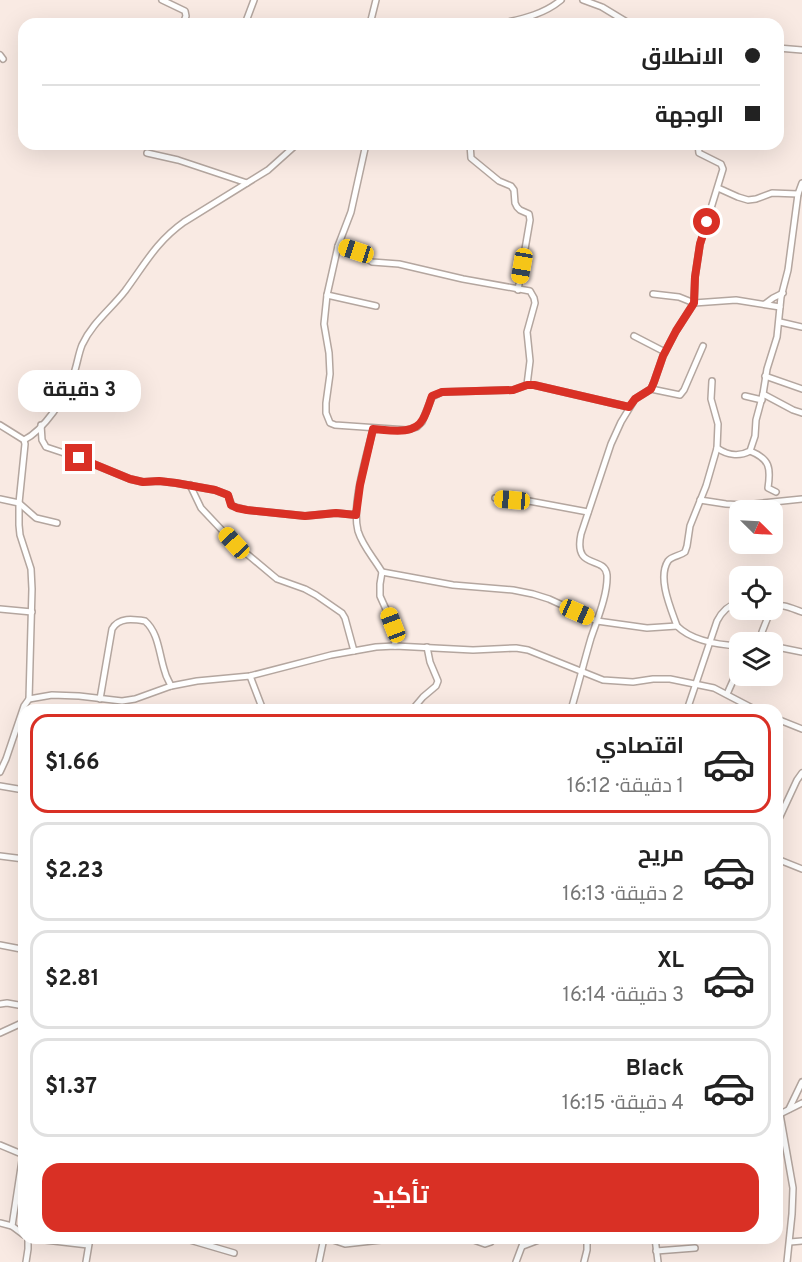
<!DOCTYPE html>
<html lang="ar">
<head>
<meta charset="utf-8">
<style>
  body { margin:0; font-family:Overpass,Cairo,sans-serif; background:#f2f2f2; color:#222; direction:rtl; height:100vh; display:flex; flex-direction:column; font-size:22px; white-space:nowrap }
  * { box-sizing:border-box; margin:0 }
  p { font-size:20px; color:#767676 }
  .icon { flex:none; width:33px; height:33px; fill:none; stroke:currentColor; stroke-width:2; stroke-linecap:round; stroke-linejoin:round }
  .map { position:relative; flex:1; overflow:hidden; direction:ltr }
  .side { position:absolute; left:18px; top:704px; width:765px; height:540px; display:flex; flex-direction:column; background:#fff; border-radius:18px; box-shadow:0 6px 24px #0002; direction:rtl }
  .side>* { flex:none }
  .top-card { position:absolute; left:18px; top:18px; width:766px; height:132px; border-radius:18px; box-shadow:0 6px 24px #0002; direction:rtl; display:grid; align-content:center; height:132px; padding:0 24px; background:#fff }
  .needle { width:39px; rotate:114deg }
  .buttons { position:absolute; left:729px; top:500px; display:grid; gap:12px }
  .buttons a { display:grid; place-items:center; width:54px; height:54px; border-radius:12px; background:#fff; box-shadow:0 6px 24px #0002; font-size:30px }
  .end { position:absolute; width:27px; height:27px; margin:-14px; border:8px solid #d93025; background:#fff; box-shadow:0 0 0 3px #fff }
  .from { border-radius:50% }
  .bubble { position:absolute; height:42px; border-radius:18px; background:#fff; box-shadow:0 6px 24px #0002; font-size:20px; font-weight:700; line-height:42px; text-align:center; direction:rtl }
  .car { position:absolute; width:18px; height:36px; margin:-18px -9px; border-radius:8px; box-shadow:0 0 4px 2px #0007; background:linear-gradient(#f5c518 24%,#345 0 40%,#f5c518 0 76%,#345 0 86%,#f5c518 0) }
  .top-card b { display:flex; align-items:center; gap:21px; height:57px; font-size:22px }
  .top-card b+b { border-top:2px solid #e0e0e0 }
  .top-card i { width:15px; height:15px; background:#222 }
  ul { padding:10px 0 0; list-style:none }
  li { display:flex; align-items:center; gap:18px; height:99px; margin:0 12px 9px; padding:0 12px; border:3px solid #e0e0e0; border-radius:18px }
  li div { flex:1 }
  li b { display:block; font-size:22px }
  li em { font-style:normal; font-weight:700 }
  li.current { border-color:#d93025 }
  li>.icon { width:54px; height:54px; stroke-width:1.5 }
  .cta { display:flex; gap:12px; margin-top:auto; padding:12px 24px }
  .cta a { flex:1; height:69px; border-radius:18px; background:#d93025; color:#fff; font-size:24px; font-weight:700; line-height:69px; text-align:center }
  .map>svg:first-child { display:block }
</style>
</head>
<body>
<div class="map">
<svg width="802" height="1262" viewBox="0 0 802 1262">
  <rect width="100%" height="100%" fill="#f9eae3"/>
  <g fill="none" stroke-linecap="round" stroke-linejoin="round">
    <defs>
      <g id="minor">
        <polyline points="162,0 185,11 186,16 183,24"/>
        <polyline points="583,0 602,7 630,24"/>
        <polyline points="245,24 254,0"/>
        <polyline points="370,24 376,0"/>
        <path d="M 499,24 C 521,19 543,15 561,0"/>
        <polyline points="778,48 802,50"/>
        <polyline points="0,55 3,59"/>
        <polyline points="366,144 351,212 338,246 327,295 324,324 329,353 330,374 326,403 326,413 330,423 335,425 407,430 417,427 422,422 432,397 442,392 513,390 527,385 534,385 629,407"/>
        <polyline points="470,144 471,158 499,181 511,186 514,190 515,203 517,207 520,210 529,214 530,220 518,290"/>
        <polyline points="147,153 178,160 247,183"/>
        <polyline points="718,188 738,197 748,200 756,199 772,193 798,194"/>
        <polyline points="338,246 359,253 372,262 399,264 463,279 530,291 534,298 535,303 527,332 530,361 527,385"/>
        <polyline points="653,294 679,297 694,303 736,300 780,307"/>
        <polyline points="327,295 376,306"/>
        <polyline points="765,304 773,298 783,293"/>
        <polyline points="780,322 802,327"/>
        <polyline points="634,336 665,352"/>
        <polyline points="765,376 802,389"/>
        <path d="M 712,381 L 711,399 L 718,424 L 717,448 L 706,486 L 690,526 L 687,546 L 685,552 C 680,556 672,556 668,561 C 657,578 671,609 677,626 C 692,641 719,645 740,646"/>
        <polyline points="651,389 680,395 684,390 703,346"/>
        <polyline points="763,394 793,410 802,413"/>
        <polyline points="745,396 762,400"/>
        <polyline points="0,425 24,440 25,444 19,503 19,525 20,535 31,569 32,589 29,699 24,706 6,759 0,772"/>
        <polyline points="41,425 42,440 46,447 79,458 130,479 143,482 159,481 176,483 215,490 228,495 232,506 247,510 305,516 336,513 356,515"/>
        <path d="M 373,429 C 367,456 351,504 358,531 C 363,547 374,558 382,572 L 380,584 L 380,596 L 393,625 L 395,646"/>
        <path d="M 24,440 C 44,430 66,397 73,376 C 77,366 78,355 82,345 C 92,323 111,309 125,291 C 145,264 156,242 184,222 L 268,170 L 297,144"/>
        <path d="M 717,448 C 727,455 739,457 750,451 L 755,436 L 756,420 L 763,394 L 767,369 L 777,337 L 781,297 L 788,270 L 798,194 L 802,183"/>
        <path d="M 750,451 C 770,459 771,468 768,488 L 776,492"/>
        <polyline points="190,485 201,508 234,543 277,579 305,589 316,595 342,613 345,618 354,651"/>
        <polyline points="495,498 529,501 588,512"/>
        <polyline points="0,499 19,503 36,518 57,523"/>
        <polyline points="700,500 726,504 744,505 802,499"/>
        <polyline points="382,572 453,585 513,590 533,594 549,599 597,621 647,628 677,626"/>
        <path d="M 772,608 C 781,602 793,609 802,612"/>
        <polyline points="0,609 32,612"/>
        <polyline points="761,642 762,632 771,609"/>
        <polyline points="772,646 802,652"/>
        <polyline points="250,676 263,710"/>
        <polyline points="727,694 740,665"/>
        <polyline points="29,699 52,695 79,696 122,701 135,699 171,686 197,681 250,676 331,655 376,647 395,646 473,650 516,648 528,650 603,680 633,682 653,679 670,679 714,688 756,710"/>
        <path d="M 100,699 L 112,629 C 119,617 133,619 145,621 C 159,633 159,655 165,672 C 166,677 169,681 171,686"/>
        <polyline points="412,710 423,697 436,686 438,681 430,662 427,647"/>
        <path d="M 571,710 C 578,686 584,662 591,638 C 597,620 608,594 607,575 C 605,555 573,571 581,534 L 611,444 L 621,422 L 635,399 L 651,389 L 654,382 L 663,356 L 676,331 L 694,303 L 695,277 L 700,244 L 723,169 L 721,164 L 699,153 L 698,144"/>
        <path d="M 687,710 L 717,621 C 722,611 729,605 739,602"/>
        <polyline points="777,719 802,729"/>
        <polyline points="0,786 24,790"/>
        <polyline points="777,823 797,780 802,773"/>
        <polyline points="0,856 24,859"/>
        <polyline points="777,859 802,869"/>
        <polyline points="0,945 21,949 24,942"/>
        <polyline points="0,1004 7,1003 24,1006"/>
        <polyline points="0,1033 24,1022"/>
        <polyline points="789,1109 802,1082"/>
        <polyline points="780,1114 793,1188 792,1214 787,1262"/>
        <polyline points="778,1115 802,1103"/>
        <polyline points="0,1145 24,1155"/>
        <polyline points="23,1154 12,1226 24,1235"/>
        <polyline points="0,1223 12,1226"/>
        <polyline points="28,1238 88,1245"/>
        <polyline points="183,1238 234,1253"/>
        <polyline points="327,1238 345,1244 399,1238"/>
        <polyline points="468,1238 485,1244 491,1242 493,1238"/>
        <polyline points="655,1238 658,1262"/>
        <polyline points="790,1242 802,1241"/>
        <polyline points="523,1246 544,1238"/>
        <polyline points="656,1251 695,1248"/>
        <polyline points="26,1262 28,1249 28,1238"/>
        <polyline points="86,1262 90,1238"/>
        <polyline points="319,1262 324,1238"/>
        <polyline points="516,1262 525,1238"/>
        <polyline points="584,1262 587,1250 587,1238"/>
      </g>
    </defs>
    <use href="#minor" stroke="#b4a69f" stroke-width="8"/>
    <use href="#minor" stroke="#fff" stroke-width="5"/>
  </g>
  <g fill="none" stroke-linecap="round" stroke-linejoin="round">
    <path stroke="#d93025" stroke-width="8" d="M 79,458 L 130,479 L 143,482 L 159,481 L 176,483 L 215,490 L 228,495 L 231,505 L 237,508 L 247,510 L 305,516 L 336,513 L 356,515 L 360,485 L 373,429 C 389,430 414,436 423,419 C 427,412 429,404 432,396 L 442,392 L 513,390 L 527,385 L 534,385 L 629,407 L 635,399 L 651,389 L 654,382 L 663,356 L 676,331 L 694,303 L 695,277 L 700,244 L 707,222"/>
  </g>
</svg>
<div class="buttons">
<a><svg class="needle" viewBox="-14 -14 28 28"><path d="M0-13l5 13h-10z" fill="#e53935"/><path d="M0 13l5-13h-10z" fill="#767676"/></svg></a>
<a><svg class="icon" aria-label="locate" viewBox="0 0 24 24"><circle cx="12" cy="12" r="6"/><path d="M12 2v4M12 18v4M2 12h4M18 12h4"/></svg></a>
<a><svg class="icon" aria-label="layers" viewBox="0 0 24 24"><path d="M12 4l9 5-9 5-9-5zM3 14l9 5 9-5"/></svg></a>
</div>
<i class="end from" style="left:707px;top:222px"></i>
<i class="end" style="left:79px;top:458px"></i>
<div class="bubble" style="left:18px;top:370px;width:123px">3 دقيقة</div>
<i class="car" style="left:356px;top:251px;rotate:288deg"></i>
<i class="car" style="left:522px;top:266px;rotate:190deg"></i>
<i class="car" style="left:512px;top:500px;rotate:275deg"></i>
<i class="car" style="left:234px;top:543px;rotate:317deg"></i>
<i class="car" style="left:577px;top:612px;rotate:114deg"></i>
<i class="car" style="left:393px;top:625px;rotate:339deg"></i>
<div class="top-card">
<b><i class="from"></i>الانطلاق</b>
<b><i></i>الوجهة</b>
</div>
<section class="side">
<ul>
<li class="current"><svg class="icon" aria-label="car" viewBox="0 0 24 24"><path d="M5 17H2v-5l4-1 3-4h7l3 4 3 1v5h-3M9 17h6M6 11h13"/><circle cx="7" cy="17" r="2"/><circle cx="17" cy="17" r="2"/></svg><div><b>اقتصادي</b><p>1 دقيقة · 16:12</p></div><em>$1.66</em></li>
<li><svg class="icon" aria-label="car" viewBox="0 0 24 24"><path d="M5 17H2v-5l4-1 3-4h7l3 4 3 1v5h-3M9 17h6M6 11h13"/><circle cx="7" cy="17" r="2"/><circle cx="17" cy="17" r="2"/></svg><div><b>مريح</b><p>2 دقيقة · 16:13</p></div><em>$2.23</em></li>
<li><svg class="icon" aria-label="car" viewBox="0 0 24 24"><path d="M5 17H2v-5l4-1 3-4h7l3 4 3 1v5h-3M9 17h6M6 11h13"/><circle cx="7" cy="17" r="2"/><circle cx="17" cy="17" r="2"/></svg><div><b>XL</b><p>3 دقيقة · 16:14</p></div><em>$2.81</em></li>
<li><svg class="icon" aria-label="car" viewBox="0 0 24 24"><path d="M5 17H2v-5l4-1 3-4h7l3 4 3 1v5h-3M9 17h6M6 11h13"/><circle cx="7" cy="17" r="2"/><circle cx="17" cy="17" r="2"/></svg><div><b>Black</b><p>4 دقيقة · 16:15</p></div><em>$1.37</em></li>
</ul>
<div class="cta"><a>تأكيد</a></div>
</section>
</div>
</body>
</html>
